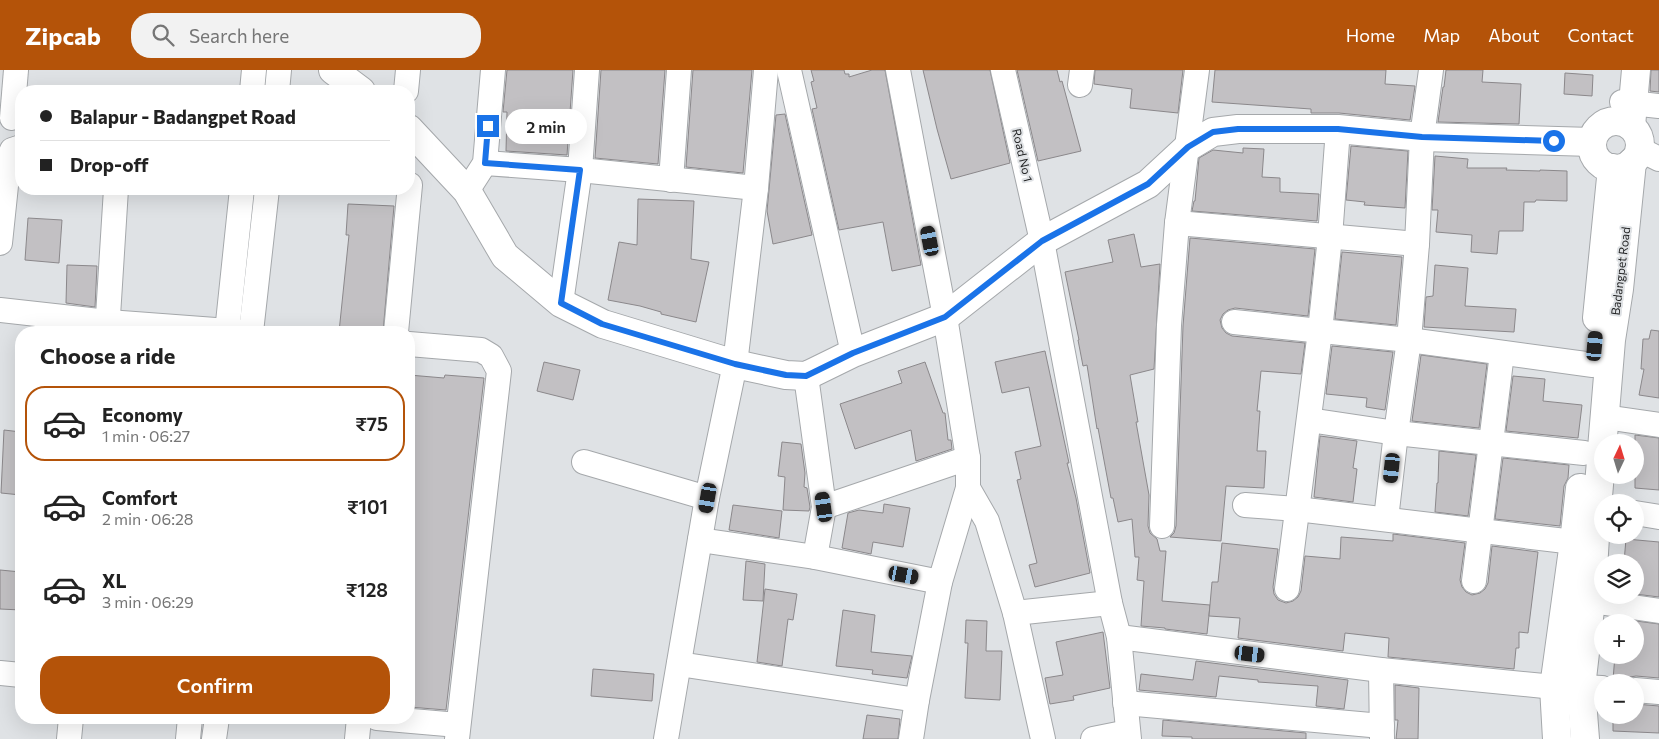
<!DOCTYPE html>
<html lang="en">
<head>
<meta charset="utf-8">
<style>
  body { margin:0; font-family:Commissioner,sans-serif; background:#f2f2f2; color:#222; height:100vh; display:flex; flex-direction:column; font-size:19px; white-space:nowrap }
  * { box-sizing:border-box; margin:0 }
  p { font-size:16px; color:#767676 }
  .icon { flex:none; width:28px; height:28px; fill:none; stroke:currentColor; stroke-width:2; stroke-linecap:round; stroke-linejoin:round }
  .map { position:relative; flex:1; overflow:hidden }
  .side { position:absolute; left:15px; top:256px; width:400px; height:398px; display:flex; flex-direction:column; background:#fff; border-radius:20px; box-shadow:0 5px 20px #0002 }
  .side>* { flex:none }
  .banner { position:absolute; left:15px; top:15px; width:400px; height:110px; border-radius:20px; box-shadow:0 5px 20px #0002; display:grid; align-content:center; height:110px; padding:0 25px; background:#fff }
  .needle { width:32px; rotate:4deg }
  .buttons { position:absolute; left:1594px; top:364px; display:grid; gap:10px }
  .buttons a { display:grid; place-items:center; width:50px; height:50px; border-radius:50%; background:#fff; box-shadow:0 5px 20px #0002; font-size:25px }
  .end { position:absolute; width:22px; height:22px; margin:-11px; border:6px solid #1a73e8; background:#fff; box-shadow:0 0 0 2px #fff }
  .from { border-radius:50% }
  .bubble { position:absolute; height:35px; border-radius:18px; background:#fff; box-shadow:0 5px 20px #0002; font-size:16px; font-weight:600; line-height:35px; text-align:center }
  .car { position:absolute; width:15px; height:30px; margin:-15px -8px; border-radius:6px; box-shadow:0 0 4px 1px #0007; background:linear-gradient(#222 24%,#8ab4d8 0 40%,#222 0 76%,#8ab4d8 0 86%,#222 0) }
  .banner b { display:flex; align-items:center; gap:18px; height:48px; font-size:19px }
  .banner b+b { border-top:1px solid #e0e0e0 }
  .banner i { width:12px; height:12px; background:#222 }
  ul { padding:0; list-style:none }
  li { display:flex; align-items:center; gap:15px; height:75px; margin:0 10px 8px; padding:0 15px; border:2px solid transparent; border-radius:20px }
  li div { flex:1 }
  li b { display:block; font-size:19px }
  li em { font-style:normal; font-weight:600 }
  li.selected { border-color:#b45309 }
  li>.icon { width:45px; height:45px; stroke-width:1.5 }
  h2 { padding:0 25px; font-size:22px; line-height:60px }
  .primary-button { display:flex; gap:10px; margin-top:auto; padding:10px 25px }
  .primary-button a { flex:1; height:58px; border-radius:20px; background:#b45309; color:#fff; font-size:20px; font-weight:600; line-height:58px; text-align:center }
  header { display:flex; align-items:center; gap:30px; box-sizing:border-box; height:70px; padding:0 25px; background:#b45309; color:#fff }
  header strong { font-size:24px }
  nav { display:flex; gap:28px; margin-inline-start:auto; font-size:18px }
  .search { width:350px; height:45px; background:#f2f2f2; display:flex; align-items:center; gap:12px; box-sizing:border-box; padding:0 18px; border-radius:20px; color:#767676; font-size:19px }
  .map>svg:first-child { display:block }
</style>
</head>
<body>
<header>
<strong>Zipcab</strong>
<div class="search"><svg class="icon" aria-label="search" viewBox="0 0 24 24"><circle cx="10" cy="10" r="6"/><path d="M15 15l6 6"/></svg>Search here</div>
<nav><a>Home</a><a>Map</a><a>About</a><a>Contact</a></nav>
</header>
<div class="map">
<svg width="1659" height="669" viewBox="0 0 1659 669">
  <rect width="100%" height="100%" fill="#dfe2e5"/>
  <g fill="#c2c0c3" stroke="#8b888b">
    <polygon points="507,0 573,0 567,85 506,81 507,42 503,42"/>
    <polygon points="601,0 665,0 658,94 595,88"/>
    <polygon points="693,0 752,0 743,103 686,97"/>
    <polygon points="811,0 844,0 845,4 849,4 849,7 872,0 885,0 921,195 892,201 883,152 839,160 812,39 817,38 811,12 814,11"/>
    <polygon points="923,0 990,0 1010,93 951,109 937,59"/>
    <polygon points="1017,0 1057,0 1060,12 1062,11 1081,81 1038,91"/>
    <polygon points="1095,0 1183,0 1178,43 1130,38 1132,19 1094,14"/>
    <polygon points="1215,0 1386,0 1385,14 1415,16 1410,50 1339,43 1311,43 1311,39 1212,32"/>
    <polygon points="1446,0 1483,0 1482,12 1521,14 1519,54 1438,52 1443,17 1444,17"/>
    <polygon points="1651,0 1659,0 1659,22 1650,21"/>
    <polygon points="1565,3 1593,5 1592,26 1564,24"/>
    <polygon points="785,44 812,165 773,174 767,141 776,45"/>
    <polygon points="1351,76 1408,81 1405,138 1364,135 1365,132 1346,130"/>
    <polygon points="1243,78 1264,79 1262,107 1280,108 1280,122 1319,124 1317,151 1192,141 1194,131 1195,131 1199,88 1213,80 1243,83"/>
    <polygon points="1435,86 1468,89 1467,98 1507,98 1506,100 1540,101 1540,100 1567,101 1567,131 1536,130 1535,132 1524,132 1523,161 1499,161 1497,184 1471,182 1472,165 1436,162 1438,140 1432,140"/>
    <polygon points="638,129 694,131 691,189 709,192 696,252 661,244 661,242 640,236 608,230 619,172 637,175"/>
    <polygon points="348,134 394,136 383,262 339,262 349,165 346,165"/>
    <polygon points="28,148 62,150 59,193 25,190"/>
    <polygon points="1134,164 1141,197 1160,194 1154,299 1130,305 1138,352 1136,352 1149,425 1148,456 1150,463 1157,469 1160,481 1166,481 1162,531 1210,535 1207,564 1165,559 1165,558 1141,556 1144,511 1137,510 1139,487 1135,487 1132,449 1118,452 1113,428 1111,428 1098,358 1097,359 1087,295 1083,296 1078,270 1079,270 1065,202 1113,192 1108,170"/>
    <polygon points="1190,168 1315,179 1308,246 1235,238 1228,240 1223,244 1220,250 1222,258 1226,263 1232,266 1305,273 1301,304 1261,301 1257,341 1260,341 1257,381 1266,381 1264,418 1226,416 1221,471 1170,467 1174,463 1176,456 1183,256"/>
    <polygon points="1342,182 1402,187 1396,255 1335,249"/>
    <polygon points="67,195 97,196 95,237 66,233"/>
    <polygon points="1435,195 1468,198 1465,236 1516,239 1514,262 1424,257 1426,227 1433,226"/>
    <polygon points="1651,260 1659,261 1659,328 1639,325 1644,299 1641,299 1643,269 1649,269"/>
    <polygon points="1332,276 1393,282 1385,340 1366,337 1367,328 1326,324"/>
    <polygon points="1045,281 1069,393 1067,393 1076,428 1090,503 1035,517 1029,495 1037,493 1017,410 1021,409 1015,382 1041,376 1029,317 1002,323 995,292"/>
    <polygon points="1421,285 1487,294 1479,358 1412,351"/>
    <polygon points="544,292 580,300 573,330 537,321"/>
    <polygon points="925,292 943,343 945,343 948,370 951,370 952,379 916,391 911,360 855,379 840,334 902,313 898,301"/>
    <polygon points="409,305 444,308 445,305 484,308 446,640 409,637 411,584 409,584"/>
    <polygon points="1513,306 1545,309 1543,331 1582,335 1578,368 1506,361"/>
    <polygon points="4,360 21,362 21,425 1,423"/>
    <polygon points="1635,365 1659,368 1659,420 1635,418"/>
    <polygon points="1320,366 1357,371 1353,398 1357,399 1353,432 1314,427"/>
    <polygon points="782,372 801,374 805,403 804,417 807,418 810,437 809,441 783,440 785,407 778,406"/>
    <polygon points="1439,381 1476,385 1468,446 1435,442 1437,413 1438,413"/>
    <polygon points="1503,388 1569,395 1568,408 1564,416 1560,456 1495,449"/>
    <polygon points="884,434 910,438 903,477 873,472 871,484 842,478 848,443 859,440 883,443"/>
    <polygon points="733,435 782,441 779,468 729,460"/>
    <polygon points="1393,464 1465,473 1460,510 1462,517 1466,522 1472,525 1480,523 1485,519 1488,513 1492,476 1538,482 1528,563 1519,562 1519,578 1516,578 1514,599 1388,587 1389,568 1345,563 1343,581 1238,568 1240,548 1209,546 1212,512 1218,512 1222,473 1278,479 1273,517 1274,524 1278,530 1286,533 1293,531 1298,527 1301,521 1305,486 1340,489 1341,467 1393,471"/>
    <polygon points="1626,469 1659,472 1659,527 1635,524 1635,492 1624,492"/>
    <polygon points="746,491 765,494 763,531 743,530"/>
    <polygon points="0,500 21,502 21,540 0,539"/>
    <polygon points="765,519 797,524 793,550 788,549 782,596 757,592"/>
    <polygon points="843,540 875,545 871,582 912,586 907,608 872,604 873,600 836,596"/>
    <polygon points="1613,548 1659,554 1659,608 1636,606 1630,607 1625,611 1613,610 1615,585 1635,585 1635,552 1613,552"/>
    <polygon points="966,550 987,551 986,581 1002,581 1000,630 965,628 968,573 965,573"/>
    <polygon points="1103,562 1110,618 1073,626 1074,630 1050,634 1045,608 1063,605 1056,572"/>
    <polygon points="1196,591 1348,610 1344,639 1316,636 1318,616 1258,612 1258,610 1219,606 1216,627 1139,620 1141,604 1193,610"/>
    <polygon points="593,599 654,604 652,631 591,626"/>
    <polygon points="1395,615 1419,618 1418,669 1396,669 1398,650 1395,650"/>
    <polygon points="1635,634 1659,636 1659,663 1613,661 1613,646 1635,646"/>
    <polygon points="867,645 900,649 898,669 863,669"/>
    <polygon points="1163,650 1306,663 1306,669 1192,669 1192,667 1162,666"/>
  </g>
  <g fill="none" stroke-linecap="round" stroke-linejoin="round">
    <defs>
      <g id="street">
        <polyline points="789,0 853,283"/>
        <polyline points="898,0 945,247 968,388 968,418 940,512 917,630"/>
        <polyline points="1003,0 1042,171 1110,533 1119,567 1129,669"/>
        <polyline points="1080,15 1082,0"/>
        <polyline points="252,21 254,0"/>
        <polyline points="277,21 279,0"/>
        <polyline points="406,21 408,0"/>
        <polyline points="1622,32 1659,36"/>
        <polyline points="12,48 16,0"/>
        <polyline points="1639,79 1659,89"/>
        <polyline points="485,93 580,100 756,118"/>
        <polyline points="671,110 679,0"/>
        <polyline points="467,121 485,93 493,0"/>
        <polyline points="1177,153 1417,174"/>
        <polyline points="0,173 9,87 12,80 21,77"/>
        <polyline points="561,233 580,100 587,0"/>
        <polyline points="0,240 108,252 242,262"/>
        <polyline points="1234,252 1409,270 1593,295"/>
        <polyline points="107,262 116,119"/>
        <polyline points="227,262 242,119"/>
        <polyline points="251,262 267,119"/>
        <polyline points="396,262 410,115"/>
        <polyline points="409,274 481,280 491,286 499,301 457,669"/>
        <polyline points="806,306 824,437 815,487"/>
        <polyline points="1605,347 1659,355"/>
        <polyline points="1309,350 1396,363 1584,383"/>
        <polyline points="584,392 707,428"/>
        <polyline points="968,418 987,451 1015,543 1043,669"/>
        <polyline points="1245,435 1297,439 1574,472"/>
        <polyline points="824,437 968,388"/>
        <polyline points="1635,443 1659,447"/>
        <polyline points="1386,449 1396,363 1409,270 1417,174 1422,67 1431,0"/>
        <polyline points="1162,456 1169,255 1177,153 1197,0"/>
        <polyline points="700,470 815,487 940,512"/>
        <polyline points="1474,511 1502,283"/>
        <polyline points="1287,519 1320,261 1330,167 1338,59"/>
        <polyline points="1591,531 1659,541"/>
        <polyline points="1015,543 1110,533"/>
        <polyline points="1119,567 1381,600 1554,617"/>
        <polyline points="679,594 917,630 911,669"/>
        <polyline points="1381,600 1382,669"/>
        <polyline points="0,603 21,605"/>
        <polyline points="1581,617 1602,618"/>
        <polyline points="1635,620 1659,622"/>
        <polyline points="1125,633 1382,656"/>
        <polyline points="377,648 458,655"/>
        <polyline points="69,669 71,648"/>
        <polyline points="188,669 190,648"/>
        <polyline points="214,669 217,648"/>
        <polyline points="357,669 359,648"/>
        <polyline points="666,669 707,428 735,294 756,118 766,0"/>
        <polyline points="1093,669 1128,662"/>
      </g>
      <g id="secondary">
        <polyline points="333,0 361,21"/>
        <circle cx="1616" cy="75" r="24"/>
        <polyline points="1631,56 1636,0"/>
        <polyline points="409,59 467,121 505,186 561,233 603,254 735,294 786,305 806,306 853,283 945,247 1042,171 1148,114 1188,77 1213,62 1238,59 1338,59 1422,67 1592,72"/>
        <polyline points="1597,248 1612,98"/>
        <polyline points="1557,669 1554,617 1574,472 1580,418"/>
        <polyline points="1585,669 1581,617 1591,531 1596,451 1611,270 1619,219 1632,92"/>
      </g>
    </defs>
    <use href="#street" stroke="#a5a8ab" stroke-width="26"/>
    <use href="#secondary" stroke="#a5a8ab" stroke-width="30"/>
    <use href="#street" stroke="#fff" stroke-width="24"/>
    <use href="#secondary" stroke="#fff" stroke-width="28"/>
  </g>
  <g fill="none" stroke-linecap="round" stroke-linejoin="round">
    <polyline stroke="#1a73e8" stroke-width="6" points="488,56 485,93 580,100 561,233 602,254 735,294 786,305 806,306 853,283 945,247 1042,171 1148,114 1188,77 1213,62 1238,59 1338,59 1422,67 1554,71"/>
  </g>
  <g text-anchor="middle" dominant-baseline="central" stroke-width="4" stroke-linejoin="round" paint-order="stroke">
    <g font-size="12" fill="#252627" stroke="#dfe2e5">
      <text transform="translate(1023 85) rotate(77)">Road No 1</text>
      <text transform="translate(1620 201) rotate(-83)">Badangpet Road</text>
    </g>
  </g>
</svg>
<div class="buttons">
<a><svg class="needle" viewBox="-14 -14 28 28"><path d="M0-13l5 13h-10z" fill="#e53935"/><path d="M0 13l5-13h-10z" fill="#767676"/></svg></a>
<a><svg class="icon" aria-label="locate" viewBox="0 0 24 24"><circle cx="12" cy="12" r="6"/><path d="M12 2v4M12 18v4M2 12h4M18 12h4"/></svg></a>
<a><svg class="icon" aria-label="layers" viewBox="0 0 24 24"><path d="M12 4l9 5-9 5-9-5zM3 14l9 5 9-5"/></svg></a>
<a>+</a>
<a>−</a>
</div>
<i class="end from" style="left:1554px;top:71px"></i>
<i class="end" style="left:488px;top:56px"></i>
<div class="bubble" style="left:505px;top:39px;width:82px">2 min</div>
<i class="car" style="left:930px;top:171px;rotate:349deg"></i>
<i class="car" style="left:1595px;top:276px;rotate:5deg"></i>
<i class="car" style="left:1392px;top:398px;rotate:186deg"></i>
<i class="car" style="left:708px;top:428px;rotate:190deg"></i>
<i class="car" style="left:824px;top:437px;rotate:352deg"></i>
<i class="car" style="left:904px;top:505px;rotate:101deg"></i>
<i class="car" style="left:1250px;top:584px;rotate:97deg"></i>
<div class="banner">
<b><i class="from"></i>Balapur - Badangpet Road</b>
<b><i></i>Drop-off</b>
</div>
<section class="side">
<h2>Choose a ride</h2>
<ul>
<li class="selected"><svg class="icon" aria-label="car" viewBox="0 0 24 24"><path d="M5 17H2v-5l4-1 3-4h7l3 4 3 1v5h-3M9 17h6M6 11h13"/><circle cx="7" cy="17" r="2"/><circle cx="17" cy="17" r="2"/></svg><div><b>Economy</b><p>1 min · 06:27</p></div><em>₹75</em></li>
<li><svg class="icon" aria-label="car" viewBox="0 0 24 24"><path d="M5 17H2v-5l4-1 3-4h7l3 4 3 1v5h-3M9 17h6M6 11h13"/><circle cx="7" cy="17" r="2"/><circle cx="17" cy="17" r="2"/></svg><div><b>Comfort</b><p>2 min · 06:28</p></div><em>₹101</em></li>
<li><svg class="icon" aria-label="car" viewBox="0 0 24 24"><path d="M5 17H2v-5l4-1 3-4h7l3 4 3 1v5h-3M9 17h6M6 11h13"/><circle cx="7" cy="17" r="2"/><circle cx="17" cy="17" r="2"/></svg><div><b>XL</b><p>3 min · 06:29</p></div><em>₹128</em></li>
</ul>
<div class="primary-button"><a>Confirm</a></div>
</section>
</div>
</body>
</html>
